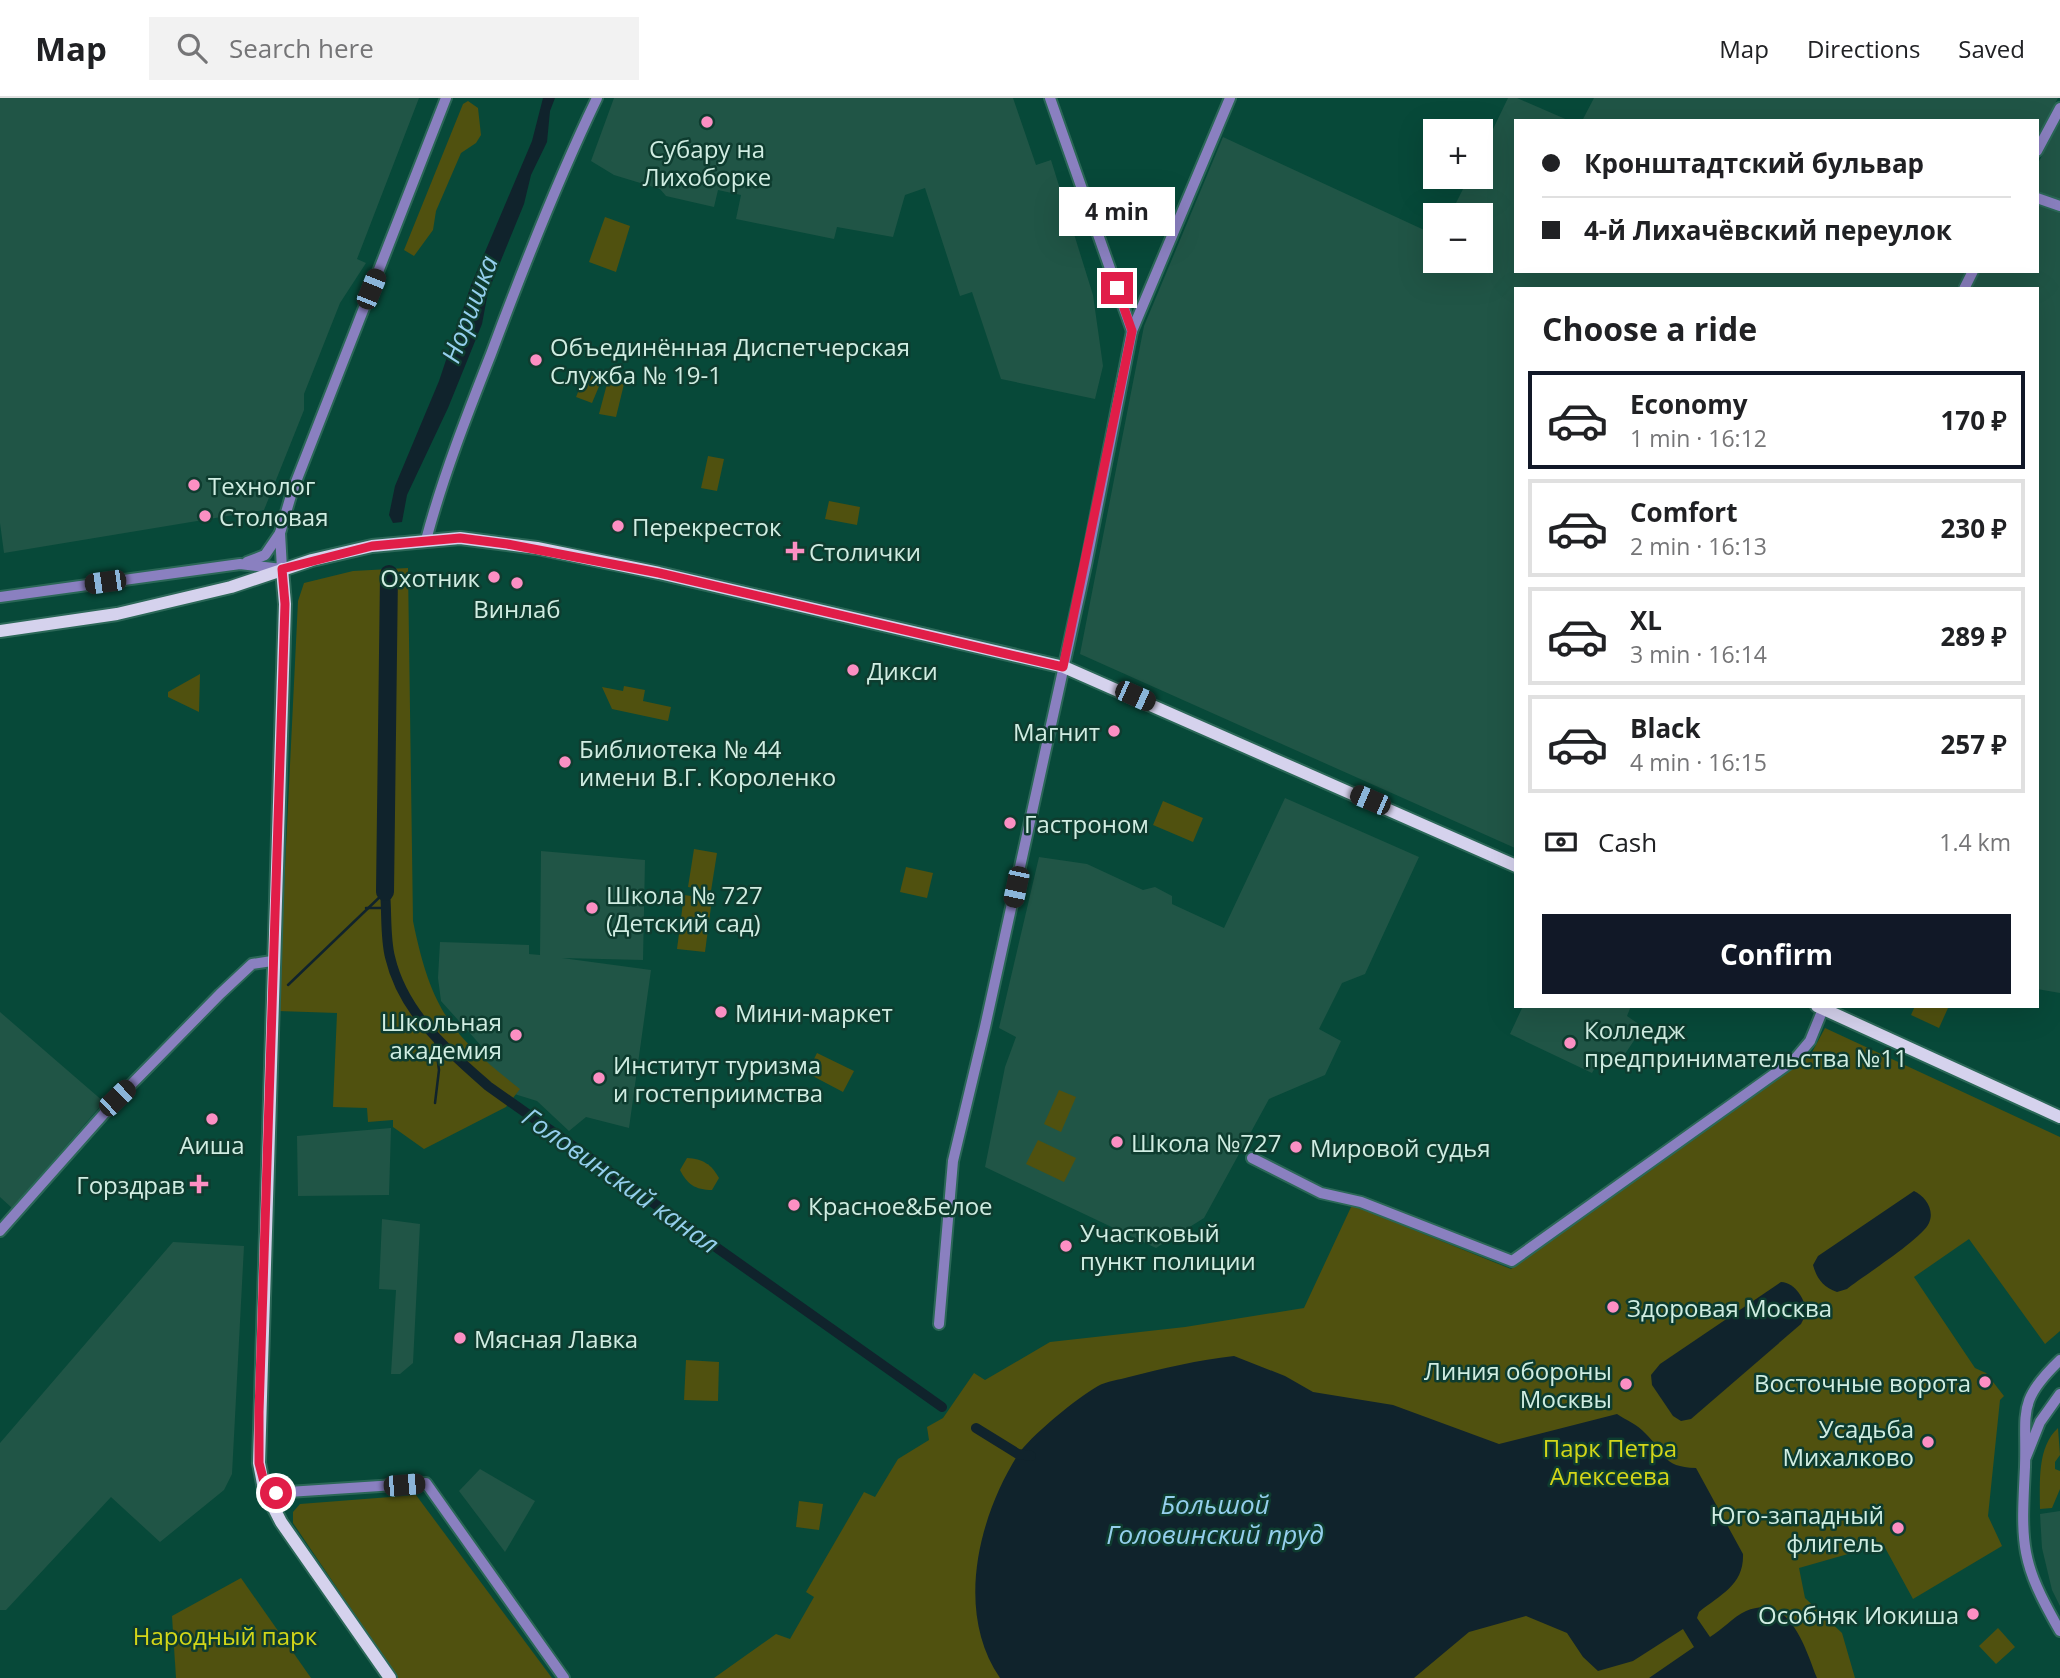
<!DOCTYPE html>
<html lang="en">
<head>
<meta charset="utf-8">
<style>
  body { margin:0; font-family:"Open Sans",sans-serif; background:#f2f2f2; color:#202124; height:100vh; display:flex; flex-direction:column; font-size:26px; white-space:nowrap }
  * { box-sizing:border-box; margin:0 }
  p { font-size:23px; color:#757577 }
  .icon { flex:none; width:38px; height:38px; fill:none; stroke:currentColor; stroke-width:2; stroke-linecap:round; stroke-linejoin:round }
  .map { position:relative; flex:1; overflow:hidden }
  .details { position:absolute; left:1514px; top:189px; width:525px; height:721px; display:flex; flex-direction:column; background:#fff; border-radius:0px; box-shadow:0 7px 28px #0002 }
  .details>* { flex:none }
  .guide { position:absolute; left:1514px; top:21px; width:525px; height:154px; border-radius:0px; box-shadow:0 7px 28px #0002; display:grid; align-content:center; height:154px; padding:0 28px; background:#fff }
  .buttons { position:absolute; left:1423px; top:21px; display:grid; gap:14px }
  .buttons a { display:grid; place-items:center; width:70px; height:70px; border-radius:0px; background:#fff; box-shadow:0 7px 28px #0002; font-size:35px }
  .end { position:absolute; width:32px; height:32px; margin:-16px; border:9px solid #e11d48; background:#fff; box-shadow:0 0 0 4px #fff }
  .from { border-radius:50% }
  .bubble { position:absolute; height:49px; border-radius:0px; background:#fff; box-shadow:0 7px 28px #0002; font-size:23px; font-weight:700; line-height:49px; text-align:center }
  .car { position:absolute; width:21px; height:42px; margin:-21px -10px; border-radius:9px; box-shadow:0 0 5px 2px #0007; background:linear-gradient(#222 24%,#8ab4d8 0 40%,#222 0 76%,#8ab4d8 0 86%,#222 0) }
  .guide b { display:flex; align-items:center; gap:24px; height:66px; font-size:26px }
  .guide b+b { border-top:2px solid #e0e0e0 }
  .guide i { width:18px; height:18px; background:#202124 }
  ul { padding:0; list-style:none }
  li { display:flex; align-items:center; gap:21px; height:98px; margin:0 14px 10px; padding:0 14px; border:4px solid #e0e0e0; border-radius:0px }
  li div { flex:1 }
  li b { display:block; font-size:26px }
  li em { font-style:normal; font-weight:700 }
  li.selected { border-color:#111827 }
  li>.icon { width:63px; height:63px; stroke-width:1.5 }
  h2 { padding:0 28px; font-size:32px; line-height:84px }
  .pay { display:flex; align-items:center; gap:18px; height:77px; padding:0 28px; font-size:26px }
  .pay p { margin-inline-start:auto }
  .button { display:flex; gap:14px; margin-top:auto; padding:14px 28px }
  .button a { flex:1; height:80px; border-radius:0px; background:#111827; color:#fff; font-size:28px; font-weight:700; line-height:80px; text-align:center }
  header { display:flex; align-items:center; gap:42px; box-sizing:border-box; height:98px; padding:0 35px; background:#fff; border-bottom:2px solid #e0e0e0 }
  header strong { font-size:33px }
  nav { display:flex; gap:38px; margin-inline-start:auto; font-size:24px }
  .search { width:490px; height:63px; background:#f2f2f2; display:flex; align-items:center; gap:18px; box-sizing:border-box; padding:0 24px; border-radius:0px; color:#757577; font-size:26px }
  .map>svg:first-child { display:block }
</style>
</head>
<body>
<header>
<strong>Map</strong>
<div class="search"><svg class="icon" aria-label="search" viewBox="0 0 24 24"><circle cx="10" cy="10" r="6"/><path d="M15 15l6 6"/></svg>Search here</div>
<nav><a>Map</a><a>Directions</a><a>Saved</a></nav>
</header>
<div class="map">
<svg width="2060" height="1580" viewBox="0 0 2060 1580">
  <rect width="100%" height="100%" fill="#074939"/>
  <g fill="#205546">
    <polygon points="0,0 419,0 357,161 366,165 340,205 304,296 304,312 264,412 4,455 0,425"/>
    <polygon points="614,0 1013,0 1036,67 1051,62 1093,197 1103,268 1095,301 1001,281 972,194 960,198 925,90 905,97 893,139 837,129 834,141 736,121 741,97 718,92 714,109 666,98 660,91 614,77 591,63"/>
    <polygon points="1508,0 1517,0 1570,23 1516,23 1516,173 1966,173 1956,191 1516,191 1515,750 1080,556 1144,228 1223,39 1435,137 1435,163 1480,163 1480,117 1450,117 1469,79 1480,79 1481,56"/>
    <polygon points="1594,0 2058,0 2037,39 2037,23 1582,23"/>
    <polygon points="2060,24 2060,895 2037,891 2037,191 1971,191 1980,173 2037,173 2037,67"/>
    <polygon points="1285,700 1419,759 1365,876 1342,885 1319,931 1341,943 1325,977 1269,1001 1204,1120 1156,1150 985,1069 1005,969 1016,939 999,930 1039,759 1087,766 1143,792 1155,789 1172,798 1172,806 1224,830"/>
    <polygon points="541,753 645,762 643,862 562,860 651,872 629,1030 586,1019 569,1033 537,1003 488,988 484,951 441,903 438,880 440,844 529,847 529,856 540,857"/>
    <polygon points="1523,908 1631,908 1627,918 1643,929 1617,968 1602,957 1592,975 1510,936"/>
    <polygon points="0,914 104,1004 12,1110 0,1099"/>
    <polygon points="391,1030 389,1097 298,1098 297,1038"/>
    <polygon points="382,1121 420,1126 413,1265 400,1276 391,1276 396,1192 379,1191"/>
    <polygon points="173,1144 244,1148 232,1376 224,1392 160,1444 111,1399 6,1512 0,1512 0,1345"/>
    <polygon points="480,1371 535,1403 505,1454 459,1393"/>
    <polygon points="2060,1413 2060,1508 2052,1492 2042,1450 2040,1416"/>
  </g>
  <g fill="#50510f">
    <polygon points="468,3 478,10 481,37 476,45 461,55 436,113 433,132 414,158 404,152 463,6"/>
    <polygon points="605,119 630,128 616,174 589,164"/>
    <polygon points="587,272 603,279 592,305 576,299"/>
    <polygon points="608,282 624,286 616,319 599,316"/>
    <polygon points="708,358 724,361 717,393 701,390"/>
    <polygon points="829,403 860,409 857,427 825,421"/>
    <path d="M 408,470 L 413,823 C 431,911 450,936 520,991 L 506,1009 L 424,1051 L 393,1029 L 393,1022 L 368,1024 L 367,1010 L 333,1009 L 337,915 L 278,913 L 298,503 L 304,485 L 353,473 Z"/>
    <polygon points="200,576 199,614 168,599 168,594"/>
    <polygon points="624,588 645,592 643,603 671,609 668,623 612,611 602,589 623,593"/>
    <polygon points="1163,703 1203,720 1193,744 1153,727"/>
    <polygon points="694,751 717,755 711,793 688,789"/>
    <polygon points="906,769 933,775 927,800 900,794"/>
    <polygon points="684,797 712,801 705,854 677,851"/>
    <polygon points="1915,908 1948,910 1939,930 1911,917"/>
    <polygon points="1825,930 2060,1039 2060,1233 2045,1246 1969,1141 1914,1179 1975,1270 1986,1275 2004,1298 2000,1302 1988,1418 2002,1448 1913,1501 1883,1446 1799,1470 1805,1500 1842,1535 1855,1580 714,1580 776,1536 790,1541 814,1499 806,1494 864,1394 875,1399 898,1361 929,1342 927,1329 943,1320 974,1275 985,1282 1050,1244 1185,1229 1304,1210 1352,1107 1511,1171 1811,956"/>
    <polygon points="817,955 854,973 843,994 807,975"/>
    <polygon points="1059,992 1076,999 1061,1034 1044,1026"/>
    <polygon points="1038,1042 1076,1060 1064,1084 1026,1066"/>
    <path d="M 687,1060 C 703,1061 711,1066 719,1080 L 712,1092 C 695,1092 687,1086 680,1072 Z"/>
    <polygon points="686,1262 719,1264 718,1303 684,1302"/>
    <path d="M 2058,1330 L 2060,1357 L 2055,1364 L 2055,1371 L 2060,1373 L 2060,1391 L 2052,1410 L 2040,1411 C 2040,1384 2037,1349 2058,1330 Z"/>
    <polygon points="416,1397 552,1580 398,1580 293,1425 293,1414 300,1406"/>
    <polygon points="799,1403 823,1406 819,1432 796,1429"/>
    <polygon points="241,1480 311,1580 176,1580 172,1518"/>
    <polygon points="1998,1530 2015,1549 1996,1566 1979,1548"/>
  </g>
  <g fill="#10232c">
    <polygon points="543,0 555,0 550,13 547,44 531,77 524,106 488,194 482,226 448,310 407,397 402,424 393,425 389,417 395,388 439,283 471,187 532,43"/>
    <path d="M 1914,1093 C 1925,1098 1935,1112 1929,1125 C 1922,1141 1863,1178 1847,1191 L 1837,1194 C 1823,1189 1817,1181 1813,1167 L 1818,1158 Z"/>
    <path d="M 1781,1184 C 1796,1185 1804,1201 1807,1214 L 1801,1226 L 1691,1321 L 1681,1323 L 1673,1318 L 1652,1287 L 1651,1277 L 1660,1266 Z"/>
    <path d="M 1234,1258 L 1285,1278 L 1313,1294 L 1393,1307 L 1499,1346 L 1617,1316 C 1626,1322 1638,1327 1645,1335 C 1666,1355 1661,1369 1696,1370 L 1743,1456 C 1744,1487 1721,1496 1699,1514 L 1697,1520 L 1710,1539 C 1722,1532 1733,1519 1746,1513 C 1790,1494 1805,1550 1817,1580 L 1649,1580 L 1694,1549 L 1683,1531 L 1633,1563 L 1598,1573 L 1583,1559 L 1567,1535 L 1526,1518 L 1469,1534 L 1414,1580 L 1000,1580 C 955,1514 978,1421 1017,1358 C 1029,1339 1078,1299 1098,1288 C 1107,1283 1119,1282 1129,1279 C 1164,1270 1198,1262 1234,1258 Z"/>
  </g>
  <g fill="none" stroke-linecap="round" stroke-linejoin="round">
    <g stroke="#10232c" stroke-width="2.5">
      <polyline points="366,810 386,810"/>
      <polyline points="288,887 385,794"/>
      <polyline points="435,1005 439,972 435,942"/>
    </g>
    <g stroke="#10232c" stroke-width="10">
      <path d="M 385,794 C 387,815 385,839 390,859 C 403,915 447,952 488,988 L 942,1309"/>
      <polyline points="976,1330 1018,1356 1031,1358"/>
    </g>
    <polyline stroke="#10232c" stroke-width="18" points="385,794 389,476"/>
    <defs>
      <g id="minor">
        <polyline points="1050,0 1132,233"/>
        <polyline points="2037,53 2060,10"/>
        <polyline points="2037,100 2060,108"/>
        <polyline points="1964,191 1973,173"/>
        <path d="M 426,442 C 443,378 467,317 491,256 C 523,170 557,83 597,0"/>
        <polyline points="247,464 265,457 280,435"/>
        <polyline points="0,499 240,466 282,471 280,435 292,394 446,0"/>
        <polyline points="1252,1060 1321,1095 1361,1104 1512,1163 1794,962 1810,943 1823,911"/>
        <polyline points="0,1133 117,1001 220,896 252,866 272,863"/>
        <polyline points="939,1226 953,1063 985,929 1086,467 1132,233 1230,0"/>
        <path d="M 2060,1262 C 2016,1304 2027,1314 2025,1369 C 2021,1447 2020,1464 2060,1533"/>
        <polyline points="2026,1359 2040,1324 2060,1296"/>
        <polyline points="267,1399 288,1394 426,1385 564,1580"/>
      </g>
      <g id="major">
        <polyline points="282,471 285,506 259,1365 264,1391 281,1424 390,1580"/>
        <polyline points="0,533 117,516 231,489 312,462 372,448 460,440 537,450 659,475 1064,569 1516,768"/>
        <polyline points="1817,908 2060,1019"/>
      </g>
    </defs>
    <use href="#minor" stroke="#2b6757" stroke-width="14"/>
    <use href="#major" stroke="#2b6757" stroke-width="16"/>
    <use href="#minor" stroke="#8a80c0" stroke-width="10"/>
    <use href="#major" stroke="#d5d2ed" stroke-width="12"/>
  </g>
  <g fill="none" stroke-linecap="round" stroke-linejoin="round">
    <polyline stroke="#e11d48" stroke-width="9" points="276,1395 268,1399 259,1365 259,1314 285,506 282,471 372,448 460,440 507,446 659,475 1063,569 1132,233 1117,190"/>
  </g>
  <g fill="#fc8fc3" stroke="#0e3c2f" stroke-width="2.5">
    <circle cx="707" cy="24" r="7"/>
    <circle cx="536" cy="262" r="7"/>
    <circle cx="194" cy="387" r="7"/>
    <circle cx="205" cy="418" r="7"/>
    <circle cx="618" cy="428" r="7"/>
    <path d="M791.5 442.5h7v7h7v7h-7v7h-7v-7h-7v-7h7z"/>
    <circle cx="494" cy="479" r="7"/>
    <circle cx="517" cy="485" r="7"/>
    <circle cx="853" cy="572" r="7"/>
    <circle cx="1114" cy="633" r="7"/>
    <circle cx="565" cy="664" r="7"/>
    <circle cx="1010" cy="725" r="7"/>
    <circle cx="592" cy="810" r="7"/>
    <circle cx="721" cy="914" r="7"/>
    <circle cx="516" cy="937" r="7"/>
    <circle cx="1570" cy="945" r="7"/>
    <circle cx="599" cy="980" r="7"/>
    <circle cx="212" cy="1021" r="7"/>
    <circle cx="1117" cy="1044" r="7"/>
    <circle cx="1296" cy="1049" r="7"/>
    <path d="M195.5 1075.5h7v7h7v7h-7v7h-7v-7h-7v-7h7z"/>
    <circle cx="794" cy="1107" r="7"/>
    <circle cx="1066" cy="1148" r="7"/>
    <circle cx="1613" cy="1209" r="7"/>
    <circle cx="460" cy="1240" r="7"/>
    <circle cx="1985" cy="1284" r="7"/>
    <circle cx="1626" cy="1286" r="7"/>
    <circle cx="1928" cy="1344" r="7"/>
    <circle cx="1898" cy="1430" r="7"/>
    <circle cx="1973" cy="1516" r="7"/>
  </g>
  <g text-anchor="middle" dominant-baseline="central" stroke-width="5" stroke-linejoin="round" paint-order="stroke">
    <g font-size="24" fill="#d0ede2" stroke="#0e3c2f" text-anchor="start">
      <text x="707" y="50" text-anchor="middle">Субару на<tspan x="707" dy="28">Лихоборке</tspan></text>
      <text x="550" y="248">Объединённая Диспетчерская<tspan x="550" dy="28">Служба № 19-1</tspan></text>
      <text x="208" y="387">Технолог</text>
      <text x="219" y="418">Столовая</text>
      <text x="632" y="428">Перекресток</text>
      <text x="809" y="453">Столички</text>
      <text x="480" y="479" text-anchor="end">Охотник</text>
      <text x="517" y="510" text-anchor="middle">Винлаб</text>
      <text x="867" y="572">Дикси</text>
      <text x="1100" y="633" text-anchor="end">Магнит</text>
      <text x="579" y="650">Библиотека № 44<tspan x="579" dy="28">имени В.Г. Короленко</tspan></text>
      <text x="1024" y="725">Гастроном</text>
      <text x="606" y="796">Школа № 727<tspan x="606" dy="28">(Детский сад)</tspan></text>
      <text x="735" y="914">Мини-маркет</text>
      <text x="502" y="923" text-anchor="end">Школьная<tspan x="502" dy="28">академия</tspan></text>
      <text x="1584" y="931">Колледж<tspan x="1584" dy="28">предпринимательства №11</tspan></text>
      <text x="613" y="966">Институт туризма<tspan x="613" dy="28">и гостеприимства</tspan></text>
      <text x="1131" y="1044">Школа №727</text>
      <text x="212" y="1046" text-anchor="middle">Аиша</text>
      <text x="1310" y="1049">Мировой судья</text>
      <text x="185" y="1086" text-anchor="end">Горздрав</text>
      <text x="808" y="1107">Красное&amp;Белое</text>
      <text x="1080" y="1134">Участковый<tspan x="1080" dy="28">пункт полиции</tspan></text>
      <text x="1627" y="1209">Здоровая Москва</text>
      <text x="474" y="1240">Мясная Лавка</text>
      <text x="1612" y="1272" text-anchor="end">Линия обороны<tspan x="1612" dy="28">Москвы</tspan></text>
      <text x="1971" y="1284" text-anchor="end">Восточные ворота</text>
      <text x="1914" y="1330" text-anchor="end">Усадьба<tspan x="1914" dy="28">Михалково</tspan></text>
      <text x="1884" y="1416" text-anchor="end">Юго-западный<tspan x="1884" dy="28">флигель</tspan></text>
      <text x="1959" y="1516" text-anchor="end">Особняк Иокиша</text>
    </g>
    <g font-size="24" fill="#d3d619" stroke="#0e3c2f">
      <text x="1610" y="1349">Парк Петра<tspan x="1610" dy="28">Алексеева</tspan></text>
      <text x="225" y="1537">Народный парк</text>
    </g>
    <g font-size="26" font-style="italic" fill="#95cfed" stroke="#0e3c2f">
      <text transform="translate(469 211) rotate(-69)">Норишка</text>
      <text transform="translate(621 1082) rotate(35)">Головинский канал</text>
      <text x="1215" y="1406">Большой<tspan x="1215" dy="30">Головинский пруд</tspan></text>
    </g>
  </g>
</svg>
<div class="buttons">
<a>+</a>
<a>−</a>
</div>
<i class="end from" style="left:276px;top:1395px"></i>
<i class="end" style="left:1117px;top:190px"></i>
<div class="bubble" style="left:1059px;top:89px;width:116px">4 min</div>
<i class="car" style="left:371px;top:191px;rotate:22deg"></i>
<i class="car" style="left:105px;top:484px;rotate:262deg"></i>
<i class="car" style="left:1135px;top:598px;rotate:114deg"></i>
<i class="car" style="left:1370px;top:702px;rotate:293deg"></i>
<i class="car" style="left:1016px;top:789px;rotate:192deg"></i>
<i class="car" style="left:117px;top:1000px;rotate:46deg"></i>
<i class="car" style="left:404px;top:1387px;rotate:85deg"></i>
<div class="guide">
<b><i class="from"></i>Кронштадтский бульвар</b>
<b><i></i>4-й Лихачёвский переулок</b>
</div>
<section class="details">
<h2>Choose a ride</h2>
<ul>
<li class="selected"><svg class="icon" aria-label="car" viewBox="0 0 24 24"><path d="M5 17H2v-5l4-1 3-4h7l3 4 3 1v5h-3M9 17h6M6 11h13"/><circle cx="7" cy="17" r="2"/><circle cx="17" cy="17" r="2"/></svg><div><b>Economy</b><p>1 min · 16:12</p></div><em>170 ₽</em></li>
<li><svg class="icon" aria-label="car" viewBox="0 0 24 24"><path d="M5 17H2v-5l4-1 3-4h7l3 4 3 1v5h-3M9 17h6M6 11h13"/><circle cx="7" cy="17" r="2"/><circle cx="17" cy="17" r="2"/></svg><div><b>Comfort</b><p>2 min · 16:13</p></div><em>230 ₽</em></li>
<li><svg class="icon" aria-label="car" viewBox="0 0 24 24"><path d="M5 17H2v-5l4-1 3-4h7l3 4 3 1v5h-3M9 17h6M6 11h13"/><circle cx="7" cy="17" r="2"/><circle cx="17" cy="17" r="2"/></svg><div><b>XL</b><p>3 min · 16:14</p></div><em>289 ₽</em></li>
<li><svg class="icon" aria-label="car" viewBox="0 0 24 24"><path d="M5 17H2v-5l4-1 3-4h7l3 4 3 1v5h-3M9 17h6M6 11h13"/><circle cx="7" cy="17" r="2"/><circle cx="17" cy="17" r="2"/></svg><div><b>Black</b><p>4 min · 16:15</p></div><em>257 ₽</em></li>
</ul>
<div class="pay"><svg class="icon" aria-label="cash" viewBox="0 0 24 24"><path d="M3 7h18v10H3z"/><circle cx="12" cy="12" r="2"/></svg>Cash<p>1.4 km</p></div>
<div class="button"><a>Confirm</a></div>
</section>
</div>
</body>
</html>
